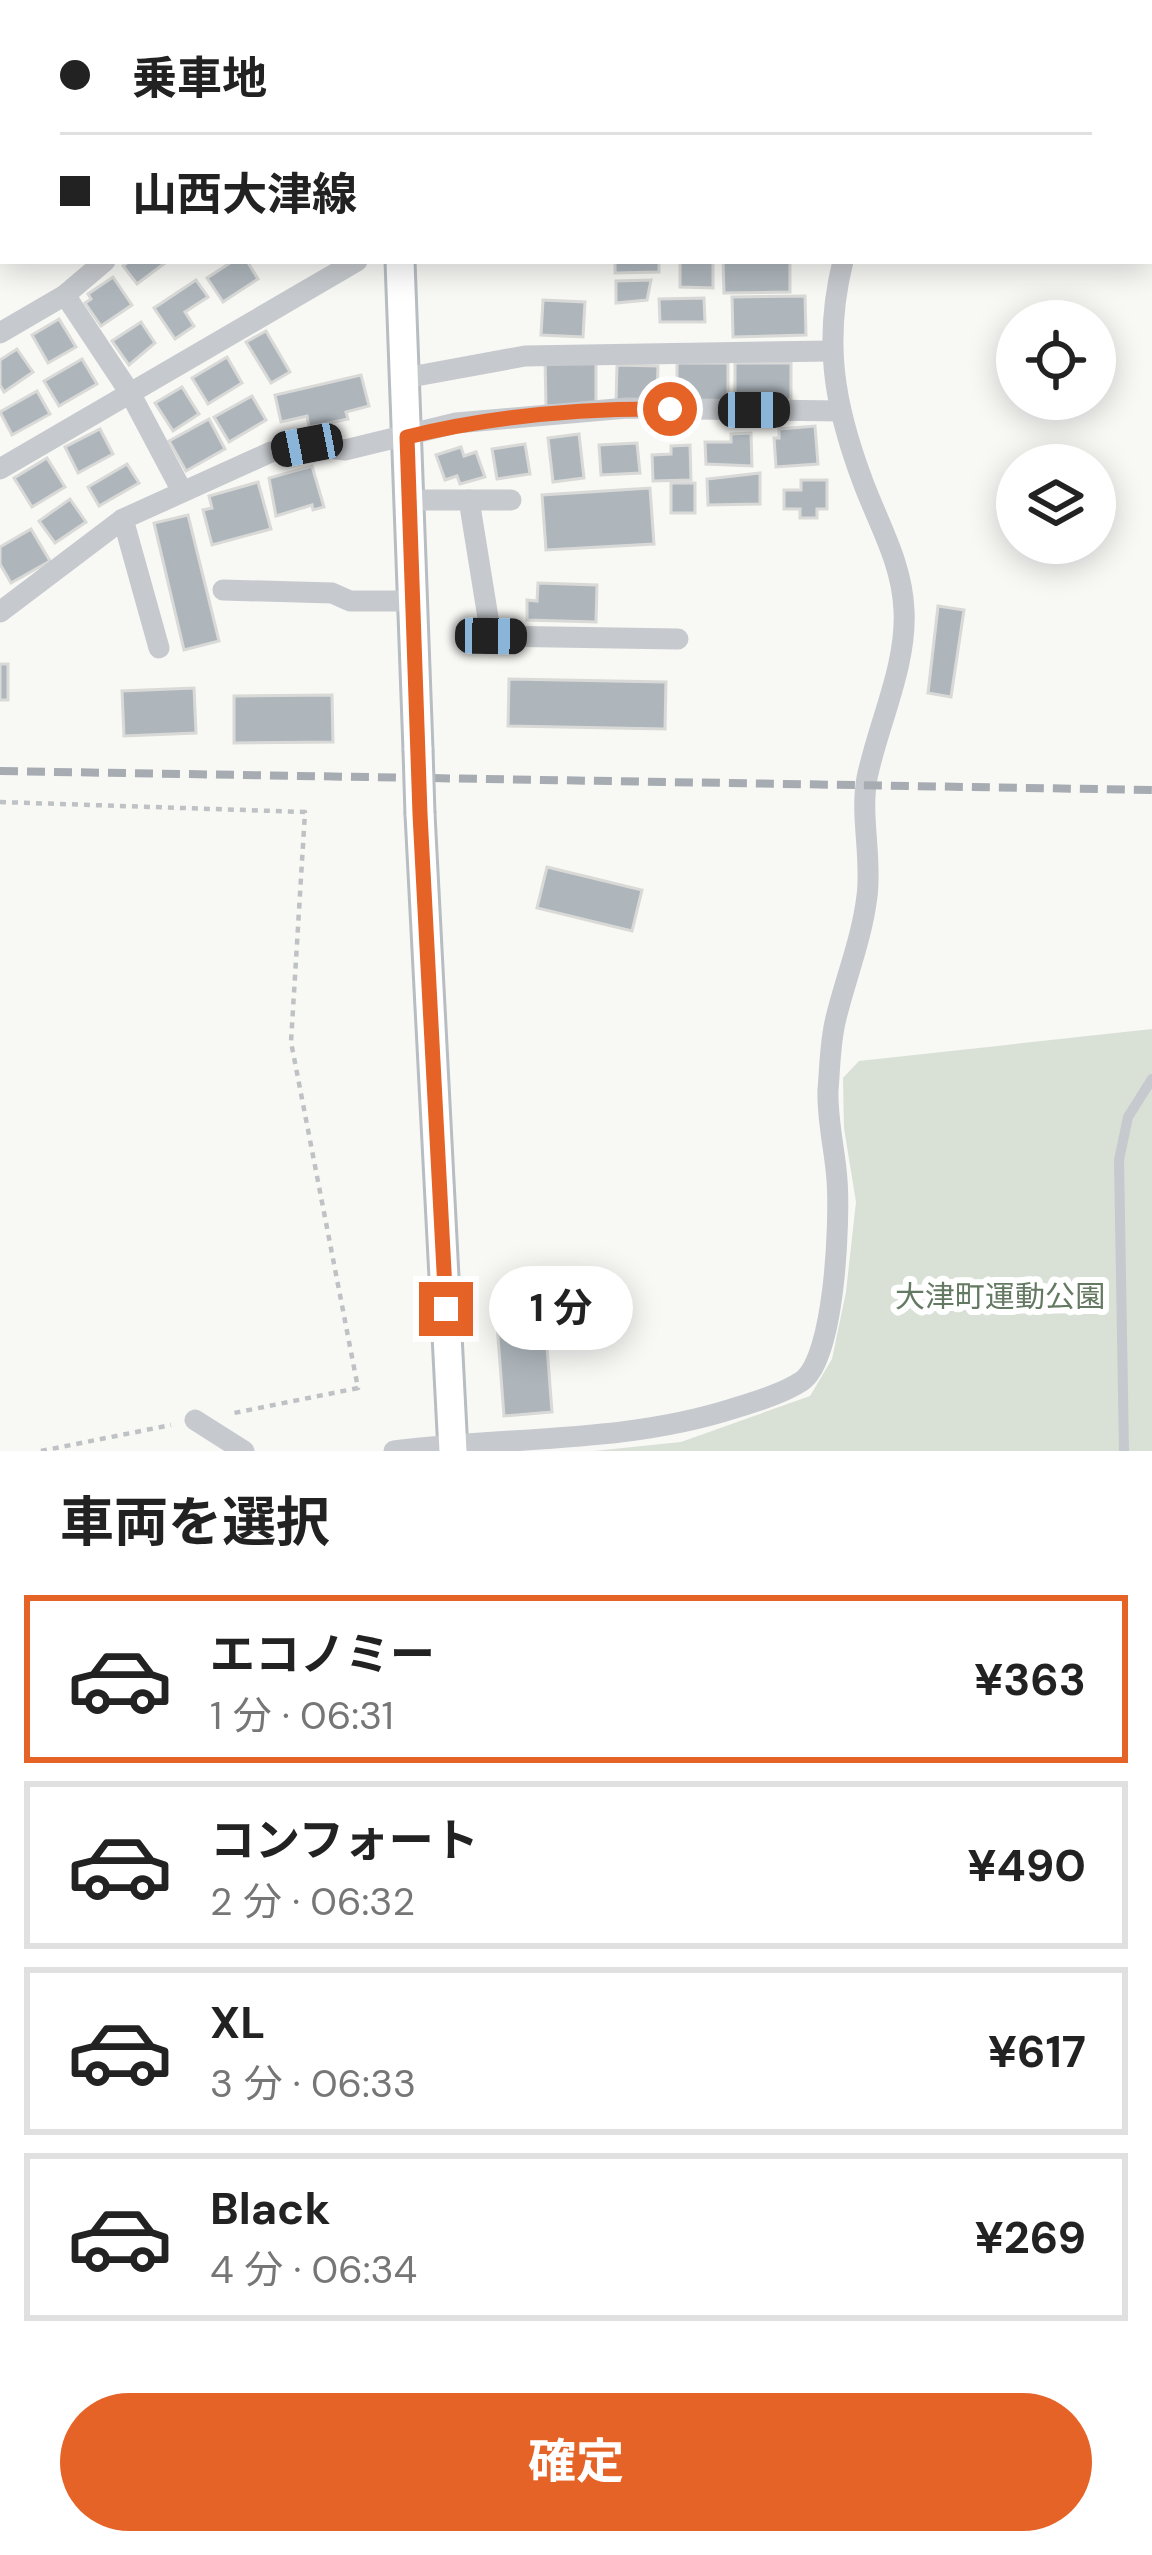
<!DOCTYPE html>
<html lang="ja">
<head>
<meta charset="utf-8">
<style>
  body { margin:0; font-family:"DM Sans","Noto Sans JP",sans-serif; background:#f6f6f6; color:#222; height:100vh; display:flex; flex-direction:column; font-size:45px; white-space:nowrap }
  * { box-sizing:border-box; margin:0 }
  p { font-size:39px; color:#767676 }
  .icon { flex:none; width:66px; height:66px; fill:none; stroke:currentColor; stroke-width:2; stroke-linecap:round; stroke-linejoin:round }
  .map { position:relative; height:1451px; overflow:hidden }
  .drawer { display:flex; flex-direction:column; background:#fff; flex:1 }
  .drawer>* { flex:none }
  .guide { position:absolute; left:0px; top:0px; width:1152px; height:264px; box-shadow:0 6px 30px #0003; display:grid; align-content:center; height:264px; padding:0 60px; background:#fff }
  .buttons { position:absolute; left:996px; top:300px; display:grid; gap:24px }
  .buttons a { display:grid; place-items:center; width:120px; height:120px; border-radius:50%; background:#fff; box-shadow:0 6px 30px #0003; font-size:60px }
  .end { position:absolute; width:54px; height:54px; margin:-27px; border:15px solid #e66327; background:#fff; box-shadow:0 0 0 6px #fff }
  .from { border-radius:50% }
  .bubble { position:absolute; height:84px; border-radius:42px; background:#fff; box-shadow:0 6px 30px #0003; font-size:39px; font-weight:700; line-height:84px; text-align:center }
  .car { position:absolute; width:36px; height:72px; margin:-36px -18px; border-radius:15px; box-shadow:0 0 9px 3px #0007; background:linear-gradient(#222 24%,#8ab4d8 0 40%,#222 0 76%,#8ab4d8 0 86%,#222 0) }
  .guide b { display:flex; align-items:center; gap:42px; height:114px; font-size:45px }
  .guide b+b { border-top:3px solid #e0e0e0 }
  .guide i { width:30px; height:30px; background:#222 }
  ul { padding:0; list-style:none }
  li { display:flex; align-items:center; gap:36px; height:168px; margin:0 24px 18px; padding:0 36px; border:6px solid #e0e0e0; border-radius:0px }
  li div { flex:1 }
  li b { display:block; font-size:45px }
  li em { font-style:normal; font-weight:700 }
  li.on { border-color:#e66327 }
  li>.icon { width:108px; height:108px; stroke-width:1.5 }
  h2 { padding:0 60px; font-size:54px; line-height:144px }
  .cta { display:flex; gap:24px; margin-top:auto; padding:24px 60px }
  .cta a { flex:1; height:138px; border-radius:72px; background:#e66327; color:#fff; font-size:48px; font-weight:700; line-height:138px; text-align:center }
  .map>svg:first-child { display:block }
</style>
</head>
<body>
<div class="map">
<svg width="1152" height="1451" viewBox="0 0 1152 1451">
  <rect width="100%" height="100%" fill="#f8f8f5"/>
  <polygon fill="#d9e0d6" points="1152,1029 1152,1451 594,1451 681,1442 810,1396 832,1359 846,1292 856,1202 844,1128 843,1078 859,1061"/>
  <g fill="#aeb6bc" stroke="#d9dad7" stroke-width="3">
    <polygon points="129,261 163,261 165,263 137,284 123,266"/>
    <polygon points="233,261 247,261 258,279 223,302 207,278"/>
    <polygon points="615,261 659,261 659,272 615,273"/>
    <polygon points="680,261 713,261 713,288 680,287"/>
    <polygon points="723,261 790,261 790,292 724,293"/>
    <polygon points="113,277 132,305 101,326 85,303 91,299 88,294"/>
    <polygon points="196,280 208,297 185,312 194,326 175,339 154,308"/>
    <polygon points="651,280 647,300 616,303 616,281"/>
    <polygon points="805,296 806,335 733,337 732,297"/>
    <polygon points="704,298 705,322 660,322 659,299"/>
    <polygon points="543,300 585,302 583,337 541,335"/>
    <polygon points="59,319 76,347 48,363 32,335"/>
    <polygon points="141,322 155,343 129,365 112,341"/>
    <polygon points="266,331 290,372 271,383 246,342"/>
    <polygon points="17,349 33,372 4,392 0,385 0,360"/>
    <polygon points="227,357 242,383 208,404 192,378"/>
    <polygon points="82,359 97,384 59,406 44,381"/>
    <polygon points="545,360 596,360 596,405 546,406"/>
    <polygon points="677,363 728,363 728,403 677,404"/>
    <rect x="735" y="363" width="56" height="37"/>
    <polygon points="617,365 658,366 657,403 616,402"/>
    <polygon points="361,375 369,406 346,412 348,419 309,427 307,416 281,422 275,395"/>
    <polygon points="182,387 199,414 173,431 155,403"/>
    <polygon points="37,391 50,414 12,435 0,412"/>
    <polygon points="252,396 266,420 229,442 214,417"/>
    <polygon points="209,419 225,449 186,471 169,441"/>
    <polygon points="815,426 818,464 776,467 774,438 779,438 779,429"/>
    <polygon points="100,429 113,454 78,473 65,447"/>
    <polygon points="751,433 752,466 706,464 705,442 731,442 731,434"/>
    <polygon points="579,434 584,478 553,482 548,438"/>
    <polygon points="637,443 640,473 601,475 599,445"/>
    <polygon points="525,444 530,474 497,479 492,449"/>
    <polygon points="690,445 691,480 653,481 652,455 671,454 671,446"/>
    <polygon points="461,447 464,456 476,452 485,477 460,484 457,476 445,480 436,455"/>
    <polygon points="47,458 65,487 32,507 14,478"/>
    <polygon points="127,464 139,483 99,506 88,487"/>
    <polygon points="312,466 324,507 313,510 312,505 276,516 269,478"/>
    <polygon points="760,473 760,504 708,505 707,479"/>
    <polygon points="801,480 827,480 827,509 817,509 817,518 800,518 800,509 784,509 784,490 801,490"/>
    <polygon points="258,482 271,529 212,545 203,510 212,508 209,496"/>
    <rect x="671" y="483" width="24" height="30"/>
    <polygon points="650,488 654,544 546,550 542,495"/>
    <polygon points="70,499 86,522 55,543 39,521"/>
    <polygon points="188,515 219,641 184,650 154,523"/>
    <polygon points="31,529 50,561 11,583 0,564 0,547"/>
    <polygon points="538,583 597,585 596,622 527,620 527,600 537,601"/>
    <polygon points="938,606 964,610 951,697 928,693"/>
    <rect x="0" y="664" width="8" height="36"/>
    <polygon points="509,679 666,682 665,729 508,726"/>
    <polygon points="194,688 196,733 124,736 122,691"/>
    <polygon points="332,695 333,742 234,743 234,696"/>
    <polygon points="547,867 642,890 632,931 537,908"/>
    <polygon points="544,1307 552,1412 504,1416 496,1311"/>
  </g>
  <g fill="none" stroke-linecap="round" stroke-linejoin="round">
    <defs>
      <g id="secondary">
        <polyline points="388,0 388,3"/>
        <polyline points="400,261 418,750"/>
        <polyline points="420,814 453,1451"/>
      </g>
    </defs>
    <use href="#secondary" stroke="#b8bdc2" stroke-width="33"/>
    <g stroke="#bfc2c4" stroke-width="4.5" stroke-dasharray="6 6" stroke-linecap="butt">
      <polyline points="0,802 305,812 291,1042 358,1388 229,1414"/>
      <polyline points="41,1451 171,1425"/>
    </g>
    <polyline stroke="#c6c9cd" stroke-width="10" points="1124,1451 1119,1160 1128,1117 1152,1079"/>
    <g stroke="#c6c9cd" stroke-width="21">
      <polyline points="542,0 571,3"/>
      <polyline points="88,3 90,0"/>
      <polyline points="979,3 981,0"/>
      <polyline points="0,35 3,35"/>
      <polyline points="0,78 3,75"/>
      <polyline points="65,295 130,393 182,491"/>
      <polyline points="0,333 65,295 105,261"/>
      <polyline points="405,378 525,356 830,351"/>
      <polyline points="0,469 357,261"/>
      <polyline points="410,500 511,500"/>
      <polyline points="469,500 491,636 678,639"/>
      <polyline points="123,519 159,648"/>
      <polyline points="223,590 332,593 350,601 413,601"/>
      <polyline points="0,612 123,519 271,452 307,445 345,450 456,423 627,408 840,411"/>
      <polyline points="195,1420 244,1451"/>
      <path d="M 394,1451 C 509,1436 623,1444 735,1408 C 757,1401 782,1394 802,1381 C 835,1358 840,1220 837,1180 C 835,1150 827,1121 828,1090 C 830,1067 830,1041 836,1018 C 846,977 862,938 867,896 C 872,857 860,816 867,778 C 878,724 907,666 904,610 C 902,563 879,525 863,482 C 834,405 823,342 843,261"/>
    </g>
    <use href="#secondary" stroke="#fff" stroke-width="27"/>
    <polyline stroke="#a6acb2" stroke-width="8" stroke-dasharray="18 9" stroke-linecap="butt" points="0,771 1152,790"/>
    <defs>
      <polyline id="secondary-bridge" points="418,750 420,814"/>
    </defs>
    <use href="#secondary-bridge" stroke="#b8bdc2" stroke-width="33" stroke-linecap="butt"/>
    <use href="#secondary-bridge" stroke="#fff" stroke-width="27"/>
  </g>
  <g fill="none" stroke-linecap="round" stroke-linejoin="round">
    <path stroke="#e66327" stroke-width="15" d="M 446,1309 L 420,814 L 407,437 C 492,416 582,408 670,409"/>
  </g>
  <g text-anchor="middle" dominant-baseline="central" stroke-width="12" stroke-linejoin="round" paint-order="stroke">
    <g font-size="30" fill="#647961" stroke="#fff">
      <text x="1000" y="1296">大津町運動公園</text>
    </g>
  </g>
</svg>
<div class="buttons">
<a><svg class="icon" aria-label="locate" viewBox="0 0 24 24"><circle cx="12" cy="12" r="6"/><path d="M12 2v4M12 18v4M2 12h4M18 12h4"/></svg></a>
<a><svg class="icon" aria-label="layers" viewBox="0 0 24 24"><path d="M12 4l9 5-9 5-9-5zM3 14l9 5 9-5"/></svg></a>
</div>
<i class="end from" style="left:670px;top:409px"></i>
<i class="end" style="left:446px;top:1309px"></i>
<div class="bubble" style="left:489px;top:1266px;width:144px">1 分</div>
<i class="car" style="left:754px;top:410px;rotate:90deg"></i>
<i class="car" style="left:307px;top:445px;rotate:259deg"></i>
<i class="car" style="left:491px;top:636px;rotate:91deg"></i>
<div class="guide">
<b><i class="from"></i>乗車地</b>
<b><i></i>山西大津線</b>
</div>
</div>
<section class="drawer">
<h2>車両を選択</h2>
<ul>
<li class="on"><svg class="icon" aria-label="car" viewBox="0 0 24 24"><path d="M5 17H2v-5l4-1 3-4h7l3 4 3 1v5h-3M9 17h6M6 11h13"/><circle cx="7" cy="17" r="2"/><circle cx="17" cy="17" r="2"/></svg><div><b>エコノミー</b><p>1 分 · 06:31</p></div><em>¥363</em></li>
<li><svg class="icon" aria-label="car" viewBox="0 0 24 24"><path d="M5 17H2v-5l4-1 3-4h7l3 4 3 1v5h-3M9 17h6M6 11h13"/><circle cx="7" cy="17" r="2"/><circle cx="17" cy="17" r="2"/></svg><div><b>コンフォート</b><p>2 分 · 06:32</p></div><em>¥490</em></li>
<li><svg class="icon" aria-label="car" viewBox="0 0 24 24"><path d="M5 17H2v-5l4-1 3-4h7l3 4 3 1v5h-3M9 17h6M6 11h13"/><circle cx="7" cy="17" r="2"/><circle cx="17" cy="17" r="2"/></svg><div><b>XL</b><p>3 分 · 06:33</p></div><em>¥617</em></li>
<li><svg class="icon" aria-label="car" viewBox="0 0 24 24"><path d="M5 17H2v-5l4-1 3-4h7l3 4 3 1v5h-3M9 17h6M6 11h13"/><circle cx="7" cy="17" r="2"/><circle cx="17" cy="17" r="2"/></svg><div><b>Black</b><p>4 分 · 06:34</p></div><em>¥269</em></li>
</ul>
<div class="cta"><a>確定</a></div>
</section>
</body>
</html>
